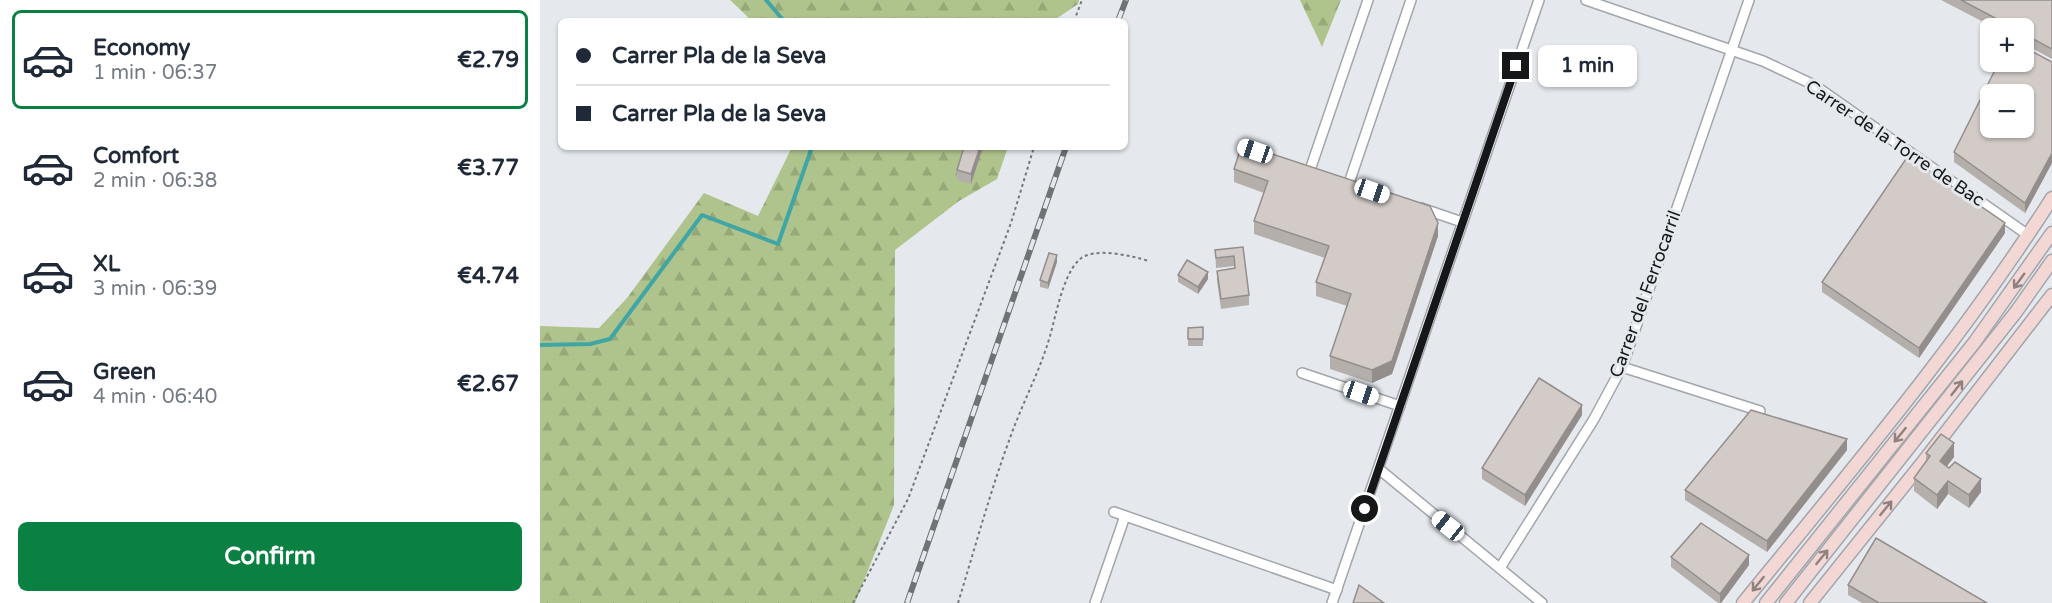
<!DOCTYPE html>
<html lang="en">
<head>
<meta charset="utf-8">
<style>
  body { margin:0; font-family:"Varela Round",sans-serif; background:#f2f2f3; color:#1f2937; height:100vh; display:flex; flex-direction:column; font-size:22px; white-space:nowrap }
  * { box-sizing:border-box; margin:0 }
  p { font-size:20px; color:#747a83 }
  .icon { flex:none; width:33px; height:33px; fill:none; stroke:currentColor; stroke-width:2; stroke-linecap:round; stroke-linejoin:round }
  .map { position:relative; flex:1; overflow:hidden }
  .side { display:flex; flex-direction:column; background:#fff; width:540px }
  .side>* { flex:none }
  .banner { position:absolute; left:18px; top:18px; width:570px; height:132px; border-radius:9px; box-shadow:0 2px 4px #0004; display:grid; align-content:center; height:132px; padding:0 18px; background:#fff }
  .fabs { position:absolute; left:1440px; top:18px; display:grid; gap:12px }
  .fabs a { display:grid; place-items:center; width:54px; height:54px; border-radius:9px; background:#fff; box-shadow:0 2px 4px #0004; font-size:30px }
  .end { position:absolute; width:27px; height:27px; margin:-14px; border:8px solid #151719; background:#fff; box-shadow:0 0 0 3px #fff }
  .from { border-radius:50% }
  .bubble { position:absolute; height:42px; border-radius:9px; background:#fff; box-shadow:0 2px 4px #0004; font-size:20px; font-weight:800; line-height:42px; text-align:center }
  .car { position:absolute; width:18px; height:36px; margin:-18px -9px; border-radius:8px; box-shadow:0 0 4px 2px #0007; background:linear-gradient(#fff 24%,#345 0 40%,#fff 0 76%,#345 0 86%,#fff 0) }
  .banner b { display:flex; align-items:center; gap:21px; height:57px; font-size:22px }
  .banner b+b { border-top:2px solid #e0e1e3 }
  .banner i { width:15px; height:15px; background:#1f2937 }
  ul { padding:10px 0 0; list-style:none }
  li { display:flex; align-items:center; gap:18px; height:99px; margin:0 12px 9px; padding:0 6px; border:3px solid transparent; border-radius:9px }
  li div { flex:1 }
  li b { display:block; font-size:22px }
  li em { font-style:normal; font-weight:800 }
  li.selected { border-color:#0b8043 }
  li>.icon { width:54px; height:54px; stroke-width:1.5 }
  .button { display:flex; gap:12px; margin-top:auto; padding:12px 18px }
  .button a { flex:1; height:69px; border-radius:9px; background:#0b8043; color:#fff; font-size:24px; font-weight:800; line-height:69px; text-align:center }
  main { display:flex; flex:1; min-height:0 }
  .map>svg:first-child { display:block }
</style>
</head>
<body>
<main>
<section class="side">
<ul>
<li class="selected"><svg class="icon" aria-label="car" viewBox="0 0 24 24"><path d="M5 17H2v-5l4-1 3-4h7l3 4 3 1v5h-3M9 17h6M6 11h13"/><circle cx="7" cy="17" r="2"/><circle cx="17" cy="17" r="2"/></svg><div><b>Economy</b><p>1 min · 06:37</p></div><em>€2.79</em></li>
<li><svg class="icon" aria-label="car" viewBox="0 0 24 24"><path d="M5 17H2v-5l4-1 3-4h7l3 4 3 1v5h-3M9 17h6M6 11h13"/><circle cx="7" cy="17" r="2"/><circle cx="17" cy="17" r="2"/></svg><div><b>Comfort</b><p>2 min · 06:38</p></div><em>€3.77</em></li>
<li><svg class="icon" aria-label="car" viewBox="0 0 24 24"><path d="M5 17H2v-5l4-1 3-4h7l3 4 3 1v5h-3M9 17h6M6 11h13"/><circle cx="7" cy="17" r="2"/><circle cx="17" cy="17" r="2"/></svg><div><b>XL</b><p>3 min · 06:39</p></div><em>€4.74</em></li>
<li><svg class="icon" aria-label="car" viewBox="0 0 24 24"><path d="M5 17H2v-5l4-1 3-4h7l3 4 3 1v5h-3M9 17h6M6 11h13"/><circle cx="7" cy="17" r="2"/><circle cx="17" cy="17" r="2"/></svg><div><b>Green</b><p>4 min · 06:40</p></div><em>€2.67</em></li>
</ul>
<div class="button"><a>Confirm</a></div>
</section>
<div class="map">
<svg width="1512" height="603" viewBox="0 0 1512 603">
  <defs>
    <pattern id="forest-firs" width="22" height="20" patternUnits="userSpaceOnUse" patternTransform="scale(1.5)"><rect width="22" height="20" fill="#afc38c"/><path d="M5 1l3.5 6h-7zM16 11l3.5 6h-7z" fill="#96a778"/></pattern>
  </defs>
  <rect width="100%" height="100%" fill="#e5e9ee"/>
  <g fill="url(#forest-firs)">
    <polygon points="190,0 539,0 538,4 513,21 212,21"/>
    <polygon points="760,0 801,0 782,47"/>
    <polygon points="252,147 468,147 457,179 419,201 355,250 354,505 315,603 0,603 0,326 59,328 87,298 164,193 218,216"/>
  </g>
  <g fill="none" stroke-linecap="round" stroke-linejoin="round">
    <g stroke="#40a5a5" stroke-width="4">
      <polyline points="226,0 244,21"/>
      <polyline points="0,345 50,344 70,339 162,215 238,244 272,147"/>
    </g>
    <defs>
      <g id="street">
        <polyline points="1046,0 1223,61 1274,85 1488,235"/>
        <polyline points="770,170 828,0"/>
        <polyline points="809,183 871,0"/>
        <polyline points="881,208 922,222"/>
        <polyline points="1082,367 1220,411"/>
        <polyline points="762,373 860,406"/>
        <polyline points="839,469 1002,603"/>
        <polyline points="574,512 797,590"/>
        <polyline points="960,568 1054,419 1082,367 1209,0"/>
        <polyline points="555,603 585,516"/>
        <polyline points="792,603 999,0"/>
      </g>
      <g id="secondary">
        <path d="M 1203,603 C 1310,472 1421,341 1512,198"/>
        <polyline points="1226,603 1434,343 1512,233"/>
        <polyline points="1246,603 1476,312 1512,261"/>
        <polyline points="1270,603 1383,462 1512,295"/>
      </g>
    </defs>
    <use href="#street" stroke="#a2a6ab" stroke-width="12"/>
    <use href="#secondary" stroke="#a2a6ab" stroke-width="15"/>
    <g stroke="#74777b" stroke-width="2" stroke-dasharray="3 3" stroke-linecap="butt">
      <polyline points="534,21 542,0"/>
      <polyline points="313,603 368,499 471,223 494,147"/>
      <path d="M 418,603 C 435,548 450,492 470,438 C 482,404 500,371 510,336 C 516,315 523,275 539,260 C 553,246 592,256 609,261"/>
    </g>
    <use href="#street" stroke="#fff" stroke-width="9"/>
    <use href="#secondary" stroke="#f2d7d4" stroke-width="12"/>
    <defs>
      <g id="rail">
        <polyline points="578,21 586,0"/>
        <polyline points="367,603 526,147"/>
      </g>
    </defs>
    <use href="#rail" stroke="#707376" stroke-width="6"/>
    <use href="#rail" stroke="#e5e9ee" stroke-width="4" stroke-dasharray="11" stroke-linecap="butt"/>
  </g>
  <g fill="#b5afac">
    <polygon points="1401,0 1512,0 1512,59 1484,44 1484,28 1455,28"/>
    <polygon points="1512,62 1512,163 1485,213 1414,162 1414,152"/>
    <polygon points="443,147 431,184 417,180 417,170"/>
    <polygon points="694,169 898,236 852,374 832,383 790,369 790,356 807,306 776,296 776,282 785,258 714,234 714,221 724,193 694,182"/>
    <polygon points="1465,233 1379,358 1282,292 1282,282"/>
    <polygon points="703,247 709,295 709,305 681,309 677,281 677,271 694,269 694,266 676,268 675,250"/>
    <polygon points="517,262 508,289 500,287 500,280"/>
    <polygon points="638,275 668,279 658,294 638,282"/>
    <polygon points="663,327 663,346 648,346 648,328"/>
    <polygon points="1042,415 985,506 942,479 942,468"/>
    <polygon points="1307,450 1227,552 1145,500 1145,490"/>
    <polygon points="1386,453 1414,457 1407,466 1441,492 1429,508 1408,494 1397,509 1374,491 1374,478 1386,461"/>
    <polygon points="1131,557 1209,565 1181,603 1178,603 1131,567"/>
    <polygon points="1308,585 1447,603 1322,603 1308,595"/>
  </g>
  <g fill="#938e8c">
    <polygon points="440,147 443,147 431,184 431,174"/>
    <polygon points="1512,153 1512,163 1485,213 1485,203"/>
    <polygon points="898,223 898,236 852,374 832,383 832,370"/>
    <polygon points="1465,223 1465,233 1379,358 1379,348"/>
    <polygon points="517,255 517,262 508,289 508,283"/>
    <polygon points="668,272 668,279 658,294 658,287"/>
    <polygon points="1042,405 1042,415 985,506 985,495"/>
    <polygon points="1307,439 1307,450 1227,552 1227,541"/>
    <polygon points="1414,443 1414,457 1400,475 1400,461"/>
    <polygon points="1441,479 1441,492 1429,508 1429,495"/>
    <polygon points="1408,481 1408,494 1397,509 1397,495"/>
    <polygon points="1209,555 1209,565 1181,603 1180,603 1180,594"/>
  </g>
  <g fill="#d2cbc8" stroke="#938e8c" stroke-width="1.5" fill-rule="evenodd">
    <polygon points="1421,0 1512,0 1512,49 1484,34 1484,28 1474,28"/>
    <path d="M 1484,47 L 1512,62 L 1512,153 L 1485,203 L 1414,152 L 1459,62 L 1484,62 ZM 1450,94 L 1484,94 L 1484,128 L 1450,128 Z"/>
    <polygon points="702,144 890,206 898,223 852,361 832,370 790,356 811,294 776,282 789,246 714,221 728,181 694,169"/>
    <polygon points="424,147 440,147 431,174 417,170"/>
    <polygon points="1368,156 1465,223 1379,348 1282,282"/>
    <polygon points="703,247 709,295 681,299 677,271 695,268 694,256 676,258 675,250"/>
    <polygon points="509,253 517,255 508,283 500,280"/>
    <polygon points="647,260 668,272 658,287 638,275"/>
    <polygon points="663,327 663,339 648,339 648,328"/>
    <polygon points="999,378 1042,405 985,495 942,468"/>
    <polygon points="1211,410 1307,439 1227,541 1145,490"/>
    <polygon points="1401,434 1414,443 1400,461 1409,468 1415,462 1441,479 1429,495 1408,481 1397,495 1374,478 1390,456 1386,453"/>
    <polygon points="1161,523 1209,555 1180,594 1131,557"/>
    <polygon points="1336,538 1447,603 1339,603 1308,585"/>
    <polygon points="819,585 844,603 813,603"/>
  </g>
  <defs><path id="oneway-shaft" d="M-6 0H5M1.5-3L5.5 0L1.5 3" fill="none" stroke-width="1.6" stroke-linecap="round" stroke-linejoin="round" transform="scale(1.5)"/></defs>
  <g stroke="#8f8180">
    <use href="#oneway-shaft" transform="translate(1479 281) rotate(126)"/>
    <use href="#oneway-shaft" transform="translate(1417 388) rotate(-52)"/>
    <use href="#oneway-shaft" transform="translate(1360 435) rotate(129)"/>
    <use href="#oneway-shaft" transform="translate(1346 508) rotate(-51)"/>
    <use href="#oneway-shaft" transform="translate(1282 557) rotate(-51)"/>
    <use href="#oneway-shaft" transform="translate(1218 584) rotate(129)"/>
  </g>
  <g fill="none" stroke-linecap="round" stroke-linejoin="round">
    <polyline stroke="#151719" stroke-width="8" points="825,509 976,66"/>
  </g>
  <g text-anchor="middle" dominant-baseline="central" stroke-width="6" stroke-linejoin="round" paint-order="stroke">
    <g font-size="18" fill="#151719" stroke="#e5e9ee">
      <text transform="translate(1355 143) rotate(34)">Carrer de la Torre de Bac</text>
      <text transform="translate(1105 294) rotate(-70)">Carrer del Ferrocarril</text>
    </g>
  </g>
</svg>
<div class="fabs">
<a>+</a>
<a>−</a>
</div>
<i class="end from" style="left:825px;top:509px"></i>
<i class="end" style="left:976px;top:66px"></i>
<div class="bubble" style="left:998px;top:45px;width:99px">1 min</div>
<i class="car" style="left:715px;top:151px;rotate:289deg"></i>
<i class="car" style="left:832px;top:191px;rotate:109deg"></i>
<i class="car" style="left:821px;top:393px;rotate:109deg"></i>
<i class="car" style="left:908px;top:526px;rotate:309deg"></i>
<div class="banner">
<b><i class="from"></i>Carrer Pla de la Seva</b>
<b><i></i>Carrer Pla de la Seva</b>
</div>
</div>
</main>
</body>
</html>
